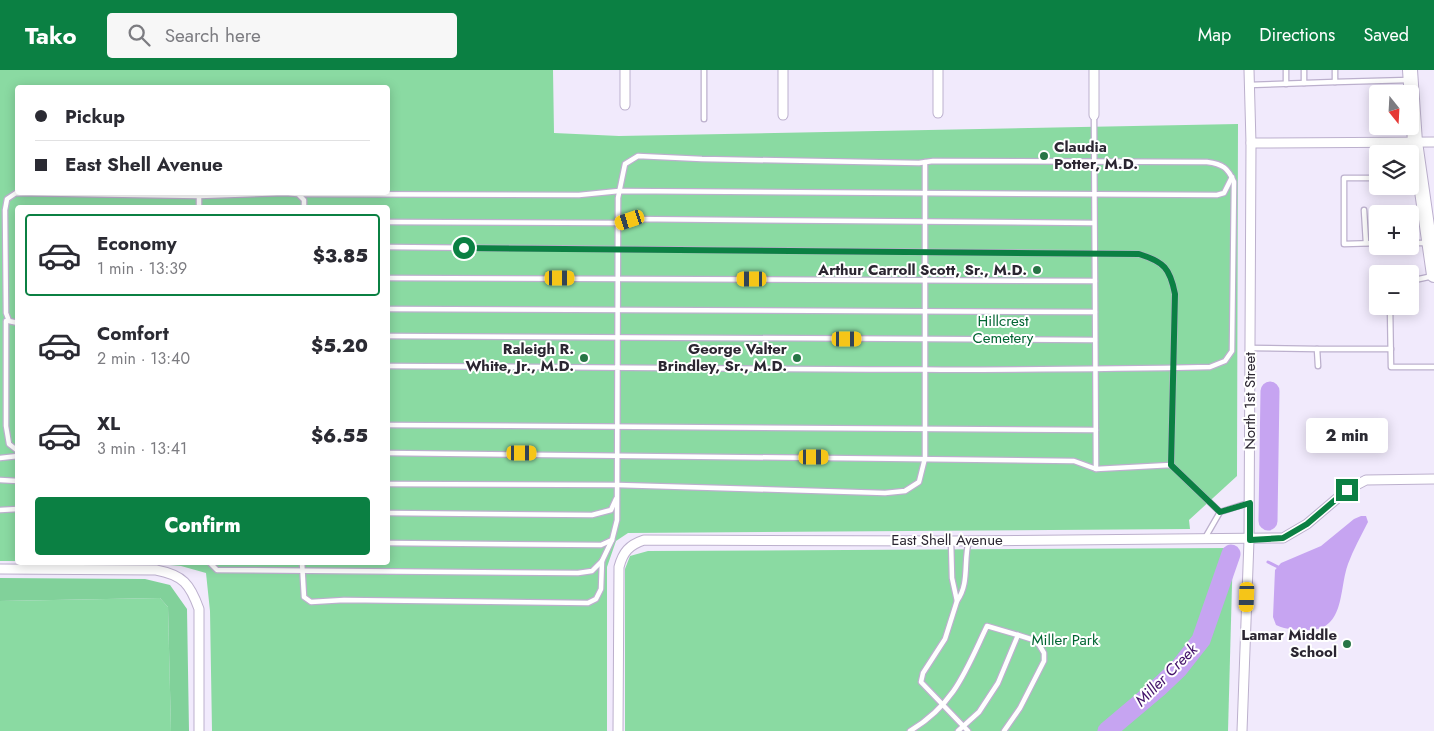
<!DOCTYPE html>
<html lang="en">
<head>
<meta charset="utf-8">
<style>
  body { margin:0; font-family:Jost,sans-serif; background:#f7f7f7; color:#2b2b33; height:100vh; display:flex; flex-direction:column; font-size:19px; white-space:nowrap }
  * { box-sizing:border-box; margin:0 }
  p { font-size:16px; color:#7c7c81 }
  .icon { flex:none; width:28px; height:28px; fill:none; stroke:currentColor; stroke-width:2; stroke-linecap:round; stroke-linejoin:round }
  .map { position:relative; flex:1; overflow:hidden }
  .panel { position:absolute; left:15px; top:135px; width:375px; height:360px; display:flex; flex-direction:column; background:#fff; border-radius:5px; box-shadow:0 2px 12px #0003 }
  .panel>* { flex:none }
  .hud { position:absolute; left:15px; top:15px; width:375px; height:110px; border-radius:5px; box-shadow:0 2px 12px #0003; display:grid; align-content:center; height:110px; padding:0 20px; background:#fff }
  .needle { width:32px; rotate:162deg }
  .controls { position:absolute; left:1369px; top:15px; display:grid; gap:10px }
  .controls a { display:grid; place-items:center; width:50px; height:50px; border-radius:5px; background:#fff; box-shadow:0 2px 12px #0003; font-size:25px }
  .end { position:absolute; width:22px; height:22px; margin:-11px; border:6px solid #0b8043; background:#fff; box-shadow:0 0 0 2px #fff }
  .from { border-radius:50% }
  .bubble { position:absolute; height:35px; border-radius:5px; background:#fff; box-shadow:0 2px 12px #0003; font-size:16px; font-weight:800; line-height:35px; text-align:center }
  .car { position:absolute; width:15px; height:30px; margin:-15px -8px; border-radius:6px; box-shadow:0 0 4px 1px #0007; background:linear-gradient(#f5c518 24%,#345 0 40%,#f5c518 0 76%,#345 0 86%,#f5c518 0) }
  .hud b { display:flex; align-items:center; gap:18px; height:48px; font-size:19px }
  .hud b+b { border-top:1px solid #e1e1e2 }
  .hud i { width:12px; height:12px; background:#2b2b33 }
  ul { padding:9px 0 0; list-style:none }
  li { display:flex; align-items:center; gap:15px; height:82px; margin:0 10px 8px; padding:0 10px; border:2px solid transparent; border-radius:5px }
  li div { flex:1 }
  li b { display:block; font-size:19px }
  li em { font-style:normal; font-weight:800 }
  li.on { border-color:#0b8043 }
  li>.icon { width:45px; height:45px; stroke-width:1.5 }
  .action { display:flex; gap:10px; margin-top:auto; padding:10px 20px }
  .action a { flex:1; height:58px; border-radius:5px; background:#0b8043; color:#fff; font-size:20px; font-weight:800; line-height:58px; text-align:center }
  header { display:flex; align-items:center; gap:30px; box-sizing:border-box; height:70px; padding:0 25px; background:#0b8043; color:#fff }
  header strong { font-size:24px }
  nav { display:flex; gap:28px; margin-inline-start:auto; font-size:18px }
  .search { width:350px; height:45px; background:#f7f7f7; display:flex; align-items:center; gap:12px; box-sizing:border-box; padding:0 18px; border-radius:5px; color:#7c7c81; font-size:19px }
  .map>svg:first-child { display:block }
</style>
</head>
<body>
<header>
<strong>Tako</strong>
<div class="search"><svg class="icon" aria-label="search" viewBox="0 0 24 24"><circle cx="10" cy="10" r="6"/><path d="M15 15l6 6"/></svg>Search here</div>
<nav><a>Map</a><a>Directions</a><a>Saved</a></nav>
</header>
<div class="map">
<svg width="1434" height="661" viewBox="0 0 1434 661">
  <rect width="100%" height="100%" fill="#f1eafc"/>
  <g fill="#8adaa2" fill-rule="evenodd">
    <path d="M 0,0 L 553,0 L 554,63 L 619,66 L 1238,54 L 1237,406 L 1189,450 L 1190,459 L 628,463 L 616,471 L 607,497 L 607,661 L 212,661 L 210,541 L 206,503 L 181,496 L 148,493 L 388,492 L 388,138 L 18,138 L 17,491 L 0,491 ZM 18,18 L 388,18 L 388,122 L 18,122 Z"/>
    <polygon points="1233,478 1228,661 625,661 625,499 630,486 648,481"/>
    <polygon points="160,528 168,537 171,661 0,661 0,531"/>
  </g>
  <polygon fill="#81d19a" points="0,508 145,509 170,515 187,539 189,661 171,661 168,537 160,528 0,531"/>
  <path fill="#c6a4f1" d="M 1361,446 L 1366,446 L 1368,452 C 1361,466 1353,480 1348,494 C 1339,519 1345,559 1310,560 C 1297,560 1287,560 1276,555 L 1273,547 L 1275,500 L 1281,493 L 1321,476 L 1354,449 Z"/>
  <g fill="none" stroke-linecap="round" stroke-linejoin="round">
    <polyline stroke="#c6a4f1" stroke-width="3" points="1268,492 1280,498"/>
    <g stroke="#c6a4f1" stroke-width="19">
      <polyline points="1268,451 1270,321"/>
      <polyline points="1107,661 1158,618 1179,598 1201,570 1231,484"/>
    </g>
    <defs>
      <g id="lane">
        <polyline points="704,0 704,49"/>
        <polyline points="1286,0 1286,14"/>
        <polyline points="1335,0 1335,12 1409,10"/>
        <polyline points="1304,13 1304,0"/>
        <polyline points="1249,15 1335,12"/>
        <polyline points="1094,45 1096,399"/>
        <polyline points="1378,108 1344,108 1344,174 1378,173"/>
        <polyline points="1410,108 1419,108"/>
        <polyline points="298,124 579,125 619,121 1217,125 1224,123 1232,107"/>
        <polyline points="199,138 199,122"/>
        <polyline points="1364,140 1366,173"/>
        <polyline points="388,152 618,153 630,149 1094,153"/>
        <polyline points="1410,173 1426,173"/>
        <path d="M 388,177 L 1139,184 C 1164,192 1170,198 1175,224 L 1171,395"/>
        <polyline points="388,208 1095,211"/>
        <polyline points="1410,211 1433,206"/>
        <polyline points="1390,236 1391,297 1434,297"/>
        <polyline points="388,239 1095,242"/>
        <polyline points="6,251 6,356 9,374 18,381"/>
        <polyline points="18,253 9,251 6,243 5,140 7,129 16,123 199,126 285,123 298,124 304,130 304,138"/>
        <polyline points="388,266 1095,270"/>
        <polyline points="1250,278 1317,279 1318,296"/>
        <polyline points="1317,279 1391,279"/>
        <polyline points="388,355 1096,360"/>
        <polyline points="388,383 1074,391 1096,399 1171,395 1220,442 1205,468"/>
        <polyline points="0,388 18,386"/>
        <polyline points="0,410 18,411"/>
        <polyline points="388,414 618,415 885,423 905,421 919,412 925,388 925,92"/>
        <polyline points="0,440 18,439"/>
        <polyline points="1220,442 1248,433"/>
        <polyline points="388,443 592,445 611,440 616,429"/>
        <path d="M 951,471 L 952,508 L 957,531 C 970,513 963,491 969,470"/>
        <polyline points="388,473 601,475 612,470"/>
        <polyline points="209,492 217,500 578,503 592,501 602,491"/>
        <path d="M 302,492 L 304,527 L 311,532 L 344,530 L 588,533 L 596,529 L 601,519 L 602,491 L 612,470 L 617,450 L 618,128 L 625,94 L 638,86 L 702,89 L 919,93 L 933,91 L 1207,92 C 1223,94 1228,98 1234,112 L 1232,281 L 1225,291 L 1210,297 C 936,303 662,297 388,296"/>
        <polyline points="957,531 945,569 923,603 921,612 968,661"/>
        <path d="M 910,661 C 955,634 966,600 987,556 L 1018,565 L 998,613 L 979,642 L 958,661"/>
        <polyline points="1004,661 1020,638 1044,591 1044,583 1037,571 1018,565"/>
      </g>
      <g id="street">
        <polyline points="783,0 783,45"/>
        <polyline points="625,35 625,0"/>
        <polyline points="938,43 938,0"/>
        <polyline points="1094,45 1094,0"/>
        <polyline points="1251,73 1434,72"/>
        <path d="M 0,499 L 156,500 C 183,505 190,514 199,539 L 199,661"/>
        <path d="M 618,661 L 619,497 C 623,482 629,475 644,470 L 951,471 L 1283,468 L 1307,454 L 1347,420 L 1366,410 L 1434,409"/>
        <polyline points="1242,661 1249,470 1251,73 1249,0"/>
      </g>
      <polyline id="primary" points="1410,0 1415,72 1434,205"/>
    </defs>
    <use href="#lane" stroke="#bcb0cd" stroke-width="7"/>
    <use href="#street" stroke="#bcb0cd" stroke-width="11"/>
    <use href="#primary" stroke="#bcb0cd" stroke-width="16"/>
    <use href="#lane" stroke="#fff" stroke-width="4.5"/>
    <use href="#street" stroke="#fff" stroke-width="9"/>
    <use href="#primary" stroke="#fff" stroke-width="14"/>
  </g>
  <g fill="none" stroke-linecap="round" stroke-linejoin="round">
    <path stroke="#0b8043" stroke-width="6" d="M 464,178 L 1139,184 C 1164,192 1170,198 1175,224 L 1171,395 L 1220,442 L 1250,433 L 1250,470 L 1283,468 L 1307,454 L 1347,420"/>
  </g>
  <g fill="#277545" stroke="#fff" stroke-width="2">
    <circle cx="1044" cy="86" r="5"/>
    <circle cx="1037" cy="200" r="5"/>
    <circle cx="584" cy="288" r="5"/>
    <circle cx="797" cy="288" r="5"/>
    <circle cx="1347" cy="574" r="5"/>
  </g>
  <g text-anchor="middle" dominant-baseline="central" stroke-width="4" stroke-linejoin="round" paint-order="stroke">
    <g font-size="15" font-weight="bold" fill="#2b2631" stroke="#fff" text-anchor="end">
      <text x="1054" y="77" text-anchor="start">Claudia<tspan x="1054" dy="17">Potter, M.D.</tspan></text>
      <text x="1027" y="200">Arthur Carroll Scott, Sr., M.D.</text>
      <text x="574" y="279">Raleigh R.<tspan x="574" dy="17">White, Jr., M.D.</tspan></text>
      <text x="787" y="279">George Valter<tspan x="787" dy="17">Brindley, Sr., M.D.</tspan></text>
      <text x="1337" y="565">Lamar Middle<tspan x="1337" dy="17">School</tspan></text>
    </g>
    <g font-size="15" fill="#026533" stroke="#fff">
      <text x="1003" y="251">Hillcrest<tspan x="1003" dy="17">Cemetery</tspan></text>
      <text x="1065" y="570">Miller Park</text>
    </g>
    <g font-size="15" fill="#2b2631" stroke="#fff">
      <text transform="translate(1250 331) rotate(-90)">North 1st Street</text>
      <text x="947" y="470">East Shell Avenue</text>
    </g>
    <g font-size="16" font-style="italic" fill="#43126a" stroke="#fff">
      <text transform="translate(1166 605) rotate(-45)">Miller Creek</text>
    </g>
  </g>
</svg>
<div class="controls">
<a><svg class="needle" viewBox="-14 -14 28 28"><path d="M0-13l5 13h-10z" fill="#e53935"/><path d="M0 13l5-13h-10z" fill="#7c7c81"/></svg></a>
<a><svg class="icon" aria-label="layers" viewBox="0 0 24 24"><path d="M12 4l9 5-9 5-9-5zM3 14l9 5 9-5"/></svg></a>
<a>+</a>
<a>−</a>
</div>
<i class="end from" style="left:464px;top:178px"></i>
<i class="end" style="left:1347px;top:420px"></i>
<div class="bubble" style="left:1306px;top:348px;width:82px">2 min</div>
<i class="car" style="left:630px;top:150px;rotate:252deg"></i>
<i class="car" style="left:560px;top:208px;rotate:90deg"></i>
<i class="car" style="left:752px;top:209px;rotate:270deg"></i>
<i class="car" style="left:847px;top:269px;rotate:90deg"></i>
<i class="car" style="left:522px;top:383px;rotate:90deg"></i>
<i class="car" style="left:814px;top:387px;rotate:90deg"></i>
<i class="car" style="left:1247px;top:527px;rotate:182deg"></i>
<div class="hud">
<b><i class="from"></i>Pickup</b>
<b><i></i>East Shell Avenue</b>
</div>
<section class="panel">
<ul>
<li class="on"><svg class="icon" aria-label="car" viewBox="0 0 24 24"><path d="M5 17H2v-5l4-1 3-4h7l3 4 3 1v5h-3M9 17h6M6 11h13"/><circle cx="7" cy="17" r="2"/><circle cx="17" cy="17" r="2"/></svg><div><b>Economy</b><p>1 min · 13:39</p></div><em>$3.85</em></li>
<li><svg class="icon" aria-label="car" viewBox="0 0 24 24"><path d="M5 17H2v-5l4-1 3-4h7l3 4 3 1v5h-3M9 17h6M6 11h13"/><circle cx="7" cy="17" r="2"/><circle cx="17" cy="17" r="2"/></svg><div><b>Comfort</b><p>2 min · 13:40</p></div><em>$5.20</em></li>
<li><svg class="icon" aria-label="car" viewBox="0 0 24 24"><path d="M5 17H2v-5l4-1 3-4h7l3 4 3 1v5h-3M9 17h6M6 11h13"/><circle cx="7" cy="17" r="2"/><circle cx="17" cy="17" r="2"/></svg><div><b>XL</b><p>3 min · 13:41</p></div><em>$6.55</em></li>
</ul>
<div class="action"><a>Confirm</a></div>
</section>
</div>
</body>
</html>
